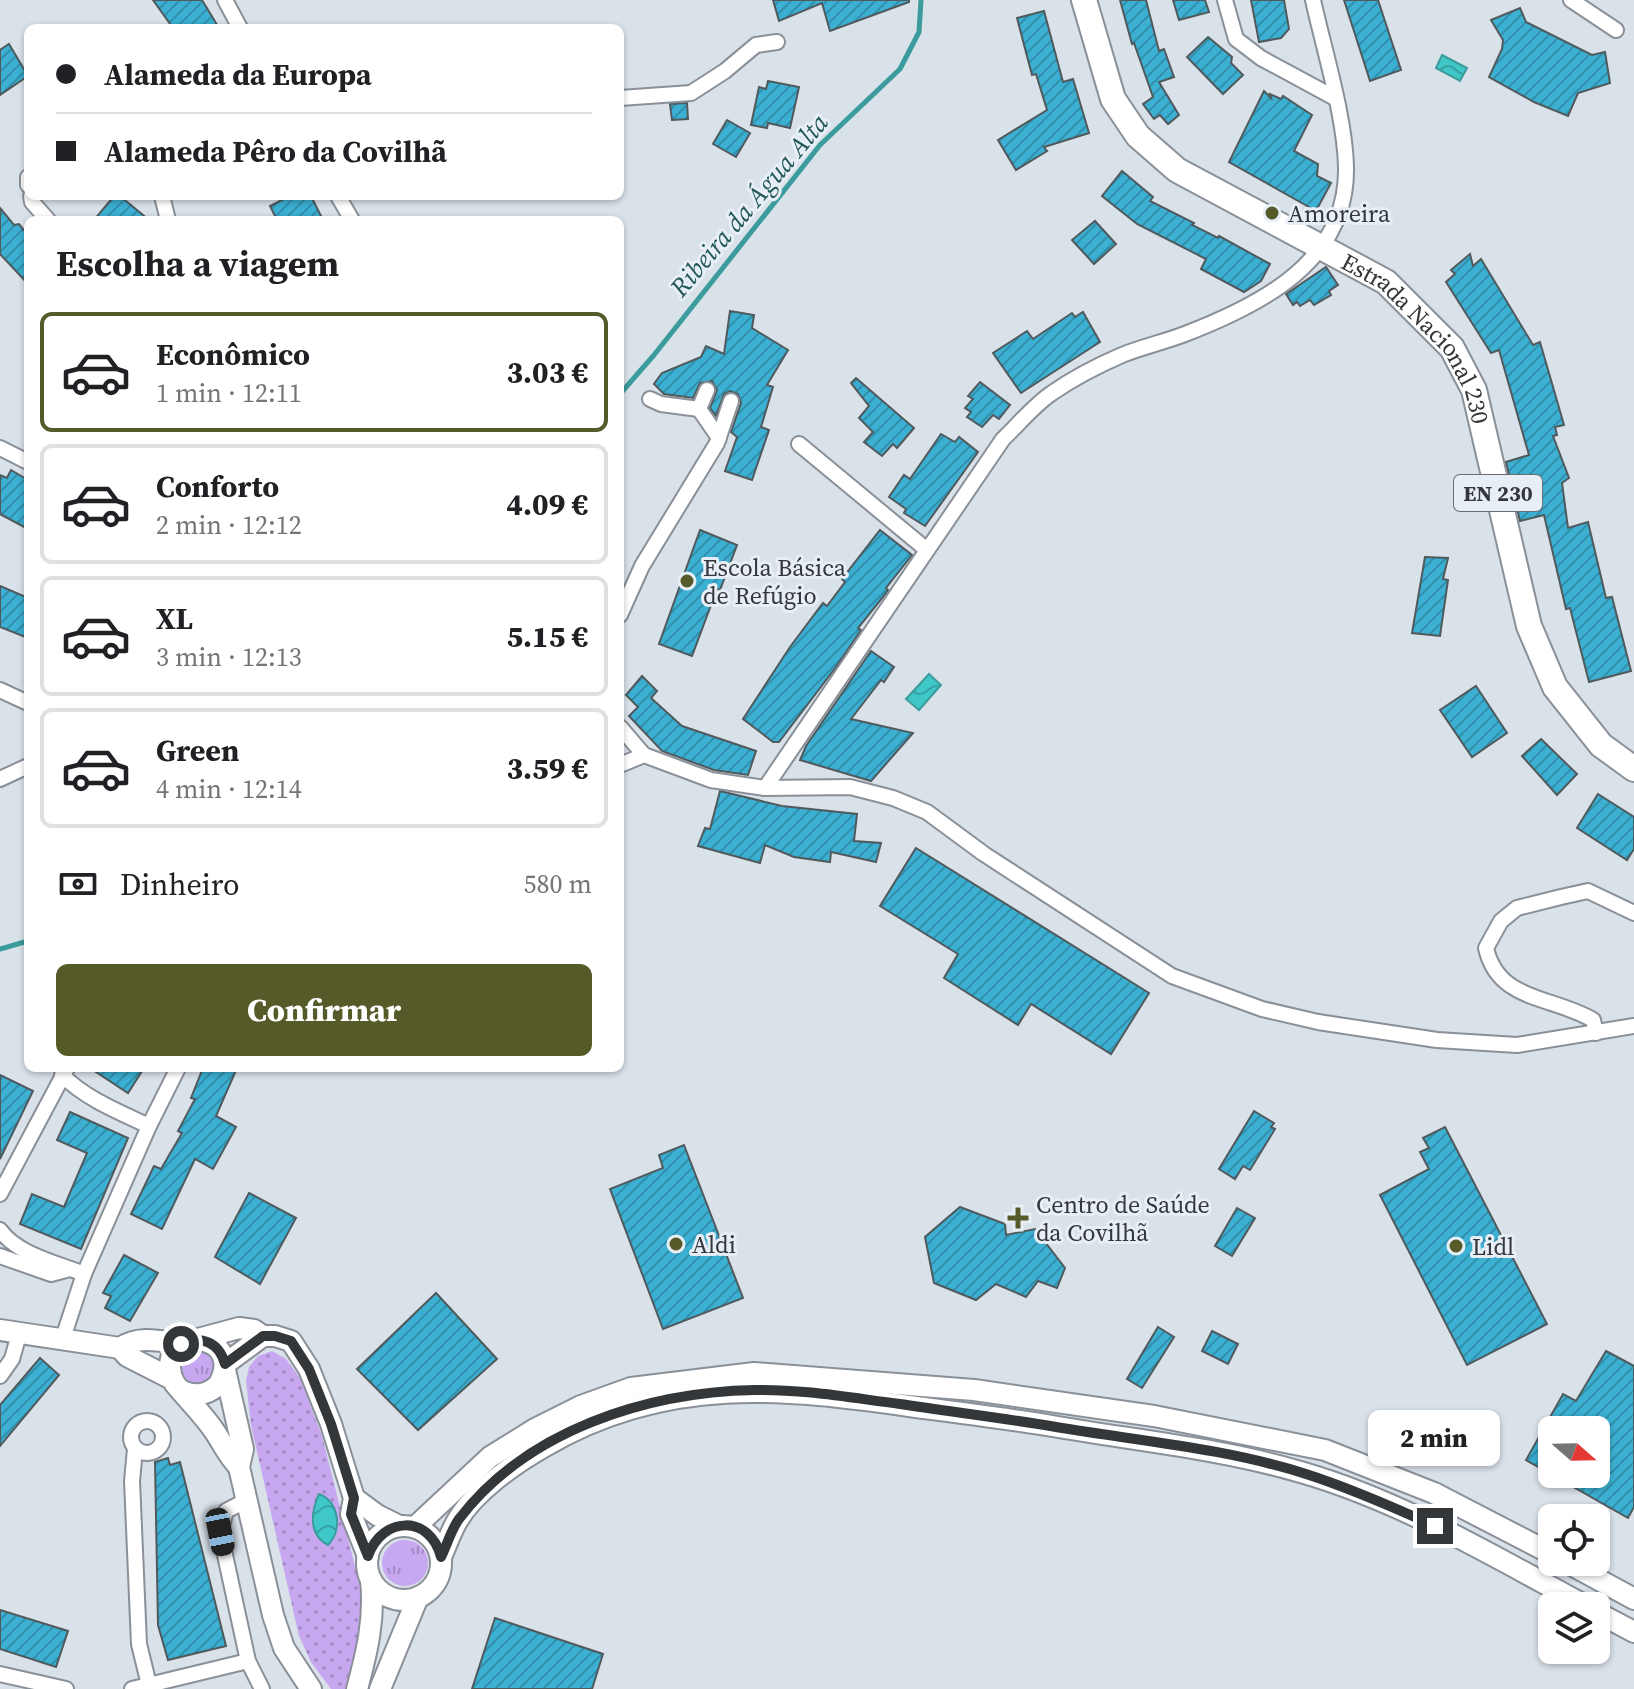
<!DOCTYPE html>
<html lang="pt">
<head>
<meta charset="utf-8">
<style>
  body { margin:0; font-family:"Source Serif 4",serif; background:#f6f6f6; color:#202124; height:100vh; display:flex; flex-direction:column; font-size:30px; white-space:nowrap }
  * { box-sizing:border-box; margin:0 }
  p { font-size:26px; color:#757577 }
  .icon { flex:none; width:44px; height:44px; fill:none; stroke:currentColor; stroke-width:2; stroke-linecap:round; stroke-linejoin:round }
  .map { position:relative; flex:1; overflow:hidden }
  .drawer { position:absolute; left:24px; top:216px; width:600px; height:856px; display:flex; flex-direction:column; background:#fff; border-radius:12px; box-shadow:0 2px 6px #0004 }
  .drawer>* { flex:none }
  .hud { position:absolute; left:24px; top:24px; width:600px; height:176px; border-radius:12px; box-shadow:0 2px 6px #0004; display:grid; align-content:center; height:176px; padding:0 32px; background:#fff }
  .needle { width:52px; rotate:110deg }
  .buttons { position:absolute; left:1538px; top:1416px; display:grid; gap:16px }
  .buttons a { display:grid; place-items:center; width:72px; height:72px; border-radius:12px; background:#fff; box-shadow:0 2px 6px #0004; font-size:40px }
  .end { position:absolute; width:36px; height:36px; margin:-18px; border:10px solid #34373a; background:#fff; box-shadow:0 0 0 4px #fff }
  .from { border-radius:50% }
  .bubble { position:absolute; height:56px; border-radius:12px; background:#fff; box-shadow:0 2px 6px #0004; font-size:26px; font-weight:800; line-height:56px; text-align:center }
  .car { position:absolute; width:24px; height:48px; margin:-24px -12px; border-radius:10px; box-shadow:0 0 6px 2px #0007; background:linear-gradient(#222 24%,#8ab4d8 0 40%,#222 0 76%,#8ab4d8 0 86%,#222 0) }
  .hud b { display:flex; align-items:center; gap:28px; height:76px; font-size:30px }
  .hud b+b { border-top:2px solid #e0e0e0 }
  .hud i { width:20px; height:20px; background:#202124 }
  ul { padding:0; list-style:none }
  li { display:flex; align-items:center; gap:24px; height:120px; margin:0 16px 12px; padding:0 16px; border:4px solid #e0e0e0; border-radius:12px }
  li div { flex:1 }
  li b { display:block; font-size:30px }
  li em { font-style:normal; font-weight:800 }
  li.selected { border-color:#565a28 }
  li>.icon { width:72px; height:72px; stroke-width:1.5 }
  h2 { padding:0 32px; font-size:36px; line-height:96px }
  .pay { display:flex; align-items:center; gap:20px; height:88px; padding:0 32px; font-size:30px }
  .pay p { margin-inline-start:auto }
  .cta { display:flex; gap:16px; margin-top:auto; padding:16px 32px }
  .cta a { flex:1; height:92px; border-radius:12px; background:#565a28; color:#fff; font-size:32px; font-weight:800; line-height:92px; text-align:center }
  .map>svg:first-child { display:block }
</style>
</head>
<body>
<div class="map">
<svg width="1634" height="1689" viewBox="0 0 1634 1689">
  <defs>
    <pattern id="grass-tufts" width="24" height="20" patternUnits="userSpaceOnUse" patternTransform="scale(2)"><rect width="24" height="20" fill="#c6a7f0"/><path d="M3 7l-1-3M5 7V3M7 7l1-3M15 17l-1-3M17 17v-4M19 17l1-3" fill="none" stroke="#a289c3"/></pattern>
    <pattern id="park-dots" width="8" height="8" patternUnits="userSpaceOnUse" patternTransform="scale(2)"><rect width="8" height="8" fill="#c6a7f0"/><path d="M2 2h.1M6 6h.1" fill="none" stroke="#a289c3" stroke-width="1.8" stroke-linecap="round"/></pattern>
    <pattern id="water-waves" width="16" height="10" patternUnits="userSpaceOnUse" patternTransform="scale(2)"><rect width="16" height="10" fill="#40c7c7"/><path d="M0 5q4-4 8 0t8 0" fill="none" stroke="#36a2a3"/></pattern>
    <pattern id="building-hatch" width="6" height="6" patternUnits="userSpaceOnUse" patternTransform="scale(2)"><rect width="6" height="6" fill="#3bb0d3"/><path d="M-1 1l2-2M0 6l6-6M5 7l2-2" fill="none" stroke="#3290ac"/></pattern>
  </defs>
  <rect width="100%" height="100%" fill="#d9e1e9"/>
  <g fill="url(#grass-tufts)">
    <circle cx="198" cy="1368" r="16"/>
    <circle cx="405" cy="1563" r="23"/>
  </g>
  <polygon fill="url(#park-dots)" points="272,1351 286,1359 300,1378 322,1436 363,1598 364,1620 346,1689 331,1689 311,1662 299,1636 251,1425 246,1381 249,1367 258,1356"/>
  <g fill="url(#water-waves)" stroke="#3c9c9d" stroke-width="2">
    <polygon points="1442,55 1467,68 1460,81 1436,68"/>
    <polygon points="929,674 941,685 919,710 906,699"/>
    <path d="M 319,1494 C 339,1502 343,1530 328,1545 C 308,1535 311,1511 319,1494 Z"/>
  </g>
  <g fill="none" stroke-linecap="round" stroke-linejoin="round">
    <g stroke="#3c9c9d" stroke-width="5">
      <polyline points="620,394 654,355 820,145 900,69 919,32 921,0"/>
      <polyline points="0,949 28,941"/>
    </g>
  </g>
  <g fill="url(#building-hatch)" stroke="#505a5d" stroke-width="2" fill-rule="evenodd">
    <polygon points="153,0 202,0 219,28 173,28"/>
    <polygon points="773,0 909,0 909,2 830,31 822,3 779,21"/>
    <polygon points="1120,0 1146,0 1159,51 1164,49 1174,77 1159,82 1179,115 1168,124 1160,115 1154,119 1143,104 1153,97 1134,43 1132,44"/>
    <polygon points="1173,0 1205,0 1209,12 1179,20"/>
    <polygon points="1251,0 1284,0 1289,29 1281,38 1259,42"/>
    <polygon points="1344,0 1378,0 1401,70 1370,81"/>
    <polygon points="1520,8 1526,22 1592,55 1605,52 1610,83 1578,93 1568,116 1534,102 1489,77 1502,49 1503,40 1491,20"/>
    <polygon points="1044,11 1063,82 1073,79 1089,133 1044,147 1047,151 1016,170 998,140 1047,110 1036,74 1032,75 1017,18"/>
    <polygon points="1208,37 1232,57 1231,63 1243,75 1223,94 1187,57"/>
    <polygon points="9,44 28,76 0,95 0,50"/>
    <polygon points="768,81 799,87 790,128 768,123 767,128 751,125 759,87 766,89"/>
    <polygon points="1264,91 1271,98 1270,94 1281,99 1283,96 1312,115 1294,151 1318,164 1317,176 1331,183 1316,211 1229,162"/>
    <polygon points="687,103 688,119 672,120 670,104"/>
    <polygon points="727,120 750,133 736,157 713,144"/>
    <polygon points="1122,171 1153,197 1150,201 1194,223 1192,225 1218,238 1219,236 1270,264 1261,281 1244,292 1201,269 1206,259 1137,224 1102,196"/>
    <polygon points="114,196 120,196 149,220 94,220"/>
    <polygon points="290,196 311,196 323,220 277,220 270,206"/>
    <polygon points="0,208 14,225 19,224 28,235 28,284 0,254"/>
    <polygon points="1095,221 1116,244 1094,264 1072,240"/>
    <polygon points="1470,254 1473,266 1481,259 1533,345 1540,342 1564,425 1555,427 1557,435 1553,436 1569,478 1562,483 1568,528 1588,522 1606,598 1612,597 1631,671 1589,682 1570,608 1566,609 1544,515 1520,521 1506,462 1529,455 1499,350 1491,353 1446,282 1455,274 1451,270"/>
    <polygon points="1326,267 1338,285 1329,291 1331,295 1314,305 1310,300 1300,306 1297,302 1293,305 1286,294"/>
    <polygon points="730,311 754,315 752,328 788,350 767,385 773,387 761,427 769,430 752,480 725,471 737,437 731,432 741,403 738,394 730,391 724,394 716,416 710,408 717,390 712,381 700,383 693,398 664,394 654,384 662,373 701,357 706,346 724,354"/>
    <polygon points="1083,312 1100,342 1021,393 993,353 1027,331 1033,339 1072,313 1075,317"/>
    <polygon points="856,378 914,428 897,448 893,444 882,456 864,442 873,432 859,418 869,406 851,383"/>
    <polygon points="980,382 1010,405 999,419 993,415 982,427 967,417 971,412 965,408 973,399 968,396"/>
    <polygon points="941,434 955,442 959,437 978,452 925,526 904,513 906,509 889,497 904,475 910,479"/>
    <polygon points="11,470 28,480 28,529 0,514 0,475 7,478"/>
    <polygon points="700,530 737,545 720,590 717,589 692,656 659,644"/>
    <polygon points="880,530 912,555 886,588 888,590 883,597 858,628 861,630 836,667 779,742 773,742 743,719 790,647 823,603 827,606 845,582 842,579"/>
    <polygon points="1425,557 1448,558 1443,579 1448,580 1440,636 1412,633"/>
    <polygon points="0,586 28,598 28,638 0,627"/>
    <polygon points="871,651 894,667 884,682 881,680 851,719 913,733 871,781 800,760 806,746"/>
    <polygon points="642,676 657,691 651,698 682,726 756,751 748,775 714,770 662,751 629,716 638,707 626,695"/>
    <polygon points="1476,686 1507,733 1472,757 1440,710"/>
    <polygon points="1541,739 1577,774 1557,795 1522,756"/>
    <polygon points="720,791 782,806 857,814 854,841 881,843 876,862 831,852 830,862 794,857 765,845 760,863 698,846 705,828 710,829"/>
    <polygon points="1598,794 1634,817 1634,849 1627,860 1577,828"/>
    <polygon points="916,848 1149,993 1111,1054 1031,1004 1018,1025 944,978 958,954 880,906"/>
    <polygon points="90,1068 144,1068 128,1093"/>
    <polygon points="203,1068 237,1068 216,1116 236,1127 213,1169 195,1159 162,1229 131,1214 154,1166 161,1169 182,1133 178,1131 195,1099 191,1098"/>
    <polygon points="0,1075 33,1091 0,1159"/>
    <polygon points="1254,1111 1274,1123 1271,1127 1275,1129 1250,1170 1243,1166 1235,1179 1219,1169"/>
    <polygon points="70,1112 128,1138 81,1249 20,1224 32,1194 64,1207 87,1153 57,1140"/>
    <polygon points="1445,1127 1547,1324 1467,1365 1380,1195 1429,1169 1420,1152 1429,1148 1423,1138"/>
    <polygon points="684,1145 743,1298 663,1329 610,1189 663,1168 659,1155"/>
    <polygon points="249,1193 296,1218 260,1284 215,1257"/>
    <polygon points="960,1207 1005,1224 1006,1235 1035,1229 1065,1268 1057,1288 1038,1281 1026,1297 996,1284 976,1300 934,1283 925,1237"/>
    <polygon points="1237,1208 1255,1218 1232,1256 1215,1246"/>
    <polygon points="124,1255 158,1273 130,1321 105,1308 111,1296 103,1293"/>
    <polygon points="436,1293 497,1359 418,1430 357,1369"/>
    <polygon points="1158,1327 1174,1337 1142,1388 1127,1379"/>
    <polygon points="1212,1331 1238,1344 1228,1364 1202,1351"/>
    <path d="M 1606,1351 L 1634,1366 L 1634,1507 L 1628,1518 L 1526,1460 L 1563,1394 L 1576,1401 ZM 1552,1430 L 1596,1430 L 1596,1474 L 1552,1474 Z"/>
    <polygon points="40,1358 59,1375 0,1446 0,1405"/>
    <polygon points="168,1458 170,1465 180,1462 226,1646 168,1660 158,1625 155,1462"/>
    <polygon points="0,1610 68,1631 56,1667 0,1649"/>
    <polygon points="495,1618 603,1654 592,1689 472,1689"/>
  </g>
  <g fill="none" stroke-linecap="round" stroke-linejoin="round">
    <defs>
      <g id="minor">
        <polyline points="225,0 240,28"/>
        <polyline points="1225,0 1236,39 1261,58 1335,98"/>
        <polyline points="1571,0 1616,30"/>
        <polyline points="620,98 691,93 725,71 756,45 777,42"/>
        <polyline points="28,177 28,185"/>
        <polyline points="31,196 32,202 48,220"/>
        <polyline points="162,196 168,220"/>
        <polyline points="338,196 352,220"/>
        <polyline points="707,390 699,409 719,438"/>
        <polyline points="650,399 661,404 699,409"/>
        <polyline points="799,444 927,550"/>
        <polyline points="0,448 28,462"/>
        <polyline points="620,615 642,566 717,443 731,401"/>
        <polyline points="0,690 28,703"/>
        <polyline points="620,727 644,755 711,780 765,788 850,787 893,798 927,812 984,854 1172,976 1262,1009 1318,1022 1437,1040 1517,1045 1634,1026"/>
        <polyline points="620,765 644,755"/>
        <polyline points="0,779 28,766"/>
        <path d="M 765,788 L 1003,439 C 1019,424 1034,405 1052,393 C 1072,379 1099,365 1122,355 C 1142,347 1164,342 1185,334 C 1261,305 1348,261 1346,167 C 1345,117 1324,50 1313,0"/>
        <path d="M 1596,1033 L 1593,1020 C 1553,996 1498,1002 1486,948 L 1501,921 L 1517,908 L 1561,897 L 1588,891 L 1634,913"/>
        <path d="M 62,1075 C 86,1099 119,1112 149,1126"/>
        <polyline points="0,1194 67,1068"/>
        <path d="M 0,1230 C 18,1255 57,1263 84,1274"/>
        <polyline points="0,1256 51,1274 70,1269"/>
        <polyline points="62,1341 84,1274 149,1126 178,1068"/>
        <polyline points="0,1376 12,1359 19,1334"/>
        <circle cx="147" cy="1437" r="16"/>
        <polyline points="135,1449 132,1481 139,1644 150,1689"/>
        <polyline points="247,1500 226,1511 220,1532 248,1661 262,1689"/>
        <polyline points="0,1674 66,1689"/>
        <polyline points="132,1689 248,1661"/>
      </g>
      <g id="secondary">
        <path d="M 0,1330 L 120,1348 C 140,1335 159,1341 181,1344"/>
        <polyline points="198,1339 239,1328 254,1330 263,1336 275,1336 291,1341 309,1369 331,1424 354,1498 351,1514 368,1556"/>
        <polyline points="120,1348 127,1356 172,1379"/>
        <polyline points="225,1364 263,1336"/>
        <polyline points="225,1370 243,1449 239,1467 273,1615 284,1648 311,1689"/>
        <path d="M 182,1391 C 196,1397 208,1395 219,1384 C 245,1336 170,1323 170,1367 C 170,1373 172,1379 175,1384 C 188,1400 203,1414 215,1432 C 223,1444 228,1456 239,1467"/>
        <polyline points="354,1498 377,1515 399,1526"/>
        <circle cx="404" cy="1563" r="37"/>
        <polyline points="415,1527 490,1457 535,1429 581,1406 631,1388 754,1373 974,1390 1154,1416 1325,1450 1434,1493 1552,1554"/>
        <path d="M 441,1557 C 446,1546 450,1534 456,1523 C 473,1492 515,1463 545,1446 C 666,1375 783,1388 916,1407 C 963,1413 1011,1419 1058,1427 C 1140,1441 1224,1449 1304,1473 C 1403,1502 1495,1557 1586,1606"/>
        <polyline points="1566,1562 1634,1599"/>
        <polyline points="1596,1612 1634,1632"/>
        <path d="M 357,1689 C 367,1652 375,1619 371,1580"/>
        <polyline points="380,1689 418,1597"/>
      </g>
      <g id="primary">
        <path id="s1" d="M 1084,0 L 1113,99 L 1138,136 L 1177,170 L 1386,282 L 1452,348 L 1474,390 L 1529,626 L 1555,687 L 1601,745 L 1634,769"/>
      </g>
    </defs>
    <use href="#minor" stroke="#8a9098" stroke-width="18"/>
    <use href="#secondary" stroke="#8a9098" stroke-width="24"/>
    <use href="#primary" stroke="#8a9098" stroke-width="28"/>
    <use href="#minor" stroke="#fff" stroke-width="14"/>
    <use href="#secondary" stroke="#fff" stroke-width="20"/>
    <use href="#primary" stroke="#fff" stroke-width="24"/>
  </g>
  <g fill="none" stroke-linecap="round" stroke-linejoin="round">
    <path stroke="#34373a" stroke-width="10" d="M 181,1344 C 201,1335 219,1342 225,1364 L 263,1336 L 275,1336 L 291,1341 L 309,1369 L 331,1424 L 354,1498 L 351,1514 L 368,1556 C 382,1516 430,1514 441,1557 C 447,1545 451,1530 459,1519 C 527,1430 647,1392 755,1390 C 803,1389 852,1398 900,1404 C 952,1412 1004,1418 1056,1427 C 1139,1441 1225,1448 1306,1474 C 1350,1488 1393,1507 1435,1526"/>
  </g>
  <g fill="#565a28" stroke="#e7eef6" stroke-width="3">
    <circle cx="1272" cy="213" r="8"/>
    <circle cx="687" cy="581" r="8"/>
    <path d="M1014 1206h8v8h8v8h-8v8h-8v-8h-8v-8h8z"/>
    <circle cx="676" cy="1244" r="8"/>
    <circle cx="1456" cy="1246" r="8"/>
  </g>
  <g text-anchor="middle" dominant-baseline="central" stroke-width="6" stroke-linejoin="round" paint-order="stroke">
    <rect fill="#e7eef6" stroke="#6a6e72" stroke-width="2" x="1454" y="475" width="88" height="36" rx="6"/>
    <g font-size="22" font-weight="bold" fill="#34373a">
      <text x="1498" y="493">EN 230</text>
    </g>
    <g font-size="24" fill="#34373a" stroke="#e7eef6" text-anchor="start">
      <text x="1288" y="213">Amoreira</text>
      <text x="703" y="567">Escola Básica<tspan x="703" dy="28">de Refúgio</tspan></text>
      <text x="1036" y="1204">Centro de Saúde<tspan x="1036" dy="28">da Covilhã</tspan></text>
      <text x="692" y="1244">Aldi</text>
      <text x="1472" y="1246">Lidl</text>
    </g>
    <g font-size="24" fill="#34373a" stroke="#e7eef6">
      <text stroke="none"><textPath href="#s1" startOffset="500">Estrada Nacional 230</textPath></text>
    </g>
    <g font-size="26" font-style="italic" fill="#225958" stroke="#e7eef6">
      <text transform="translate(749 205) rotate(-50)">Ribeira da Água Alta</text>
    </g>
  </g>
</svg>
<div class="buttons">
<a><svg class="needle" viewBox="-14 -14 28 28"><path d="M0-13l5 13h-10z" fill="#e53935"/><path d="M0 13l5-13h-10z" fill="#757577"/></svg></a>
<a><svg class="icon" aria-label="locate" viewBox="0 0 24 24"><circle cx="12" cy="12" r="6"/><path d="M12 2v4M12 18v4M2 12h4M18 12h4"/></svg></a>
<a><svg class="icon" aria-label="layers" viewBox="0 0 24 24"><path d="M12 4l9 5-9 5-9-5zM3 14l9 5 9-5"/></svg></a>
</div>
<i class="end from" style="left:181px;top:1344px"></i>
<i class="end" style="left:1435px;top:1526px"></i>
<div class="bubble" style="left:1368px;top:1410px;width:132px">2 min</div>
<i class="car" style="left:220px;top:1532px;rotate:169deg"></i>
<div class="hud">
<b><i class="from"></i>Alameda da Europa</b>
<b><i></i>Alameda Pêro da Covilhã</b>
</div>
<section class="drawer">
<h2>Escolha a viagem</h2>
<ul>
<li class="selected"><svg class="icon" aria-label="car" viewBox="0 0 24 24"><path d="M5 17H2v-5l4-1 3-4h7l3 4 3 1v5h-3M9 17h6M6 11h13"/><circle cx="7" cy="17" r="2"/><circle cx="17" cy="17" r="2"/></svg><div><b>Econômico</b><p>1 min · 12:11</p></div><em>3.03 €</em></li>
<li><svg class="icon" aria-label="car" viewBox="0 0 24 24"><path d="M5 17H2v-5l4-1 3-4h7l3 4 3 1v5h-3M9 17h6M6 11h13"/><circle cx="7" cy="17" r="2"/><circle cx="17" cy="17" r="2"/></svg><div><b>Conforto</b><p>2 min · 12:12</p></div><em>4.09 €</em></li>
<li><svg class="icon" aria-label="car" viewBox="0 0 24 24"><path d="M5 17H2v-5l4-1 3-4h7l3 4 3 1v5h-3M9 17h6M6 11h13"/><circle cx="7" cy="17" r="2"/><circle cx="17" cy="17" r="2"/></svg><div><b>XL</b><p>3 min · 12:13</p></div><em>5.15 €</em></li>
<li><svg class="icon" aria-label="car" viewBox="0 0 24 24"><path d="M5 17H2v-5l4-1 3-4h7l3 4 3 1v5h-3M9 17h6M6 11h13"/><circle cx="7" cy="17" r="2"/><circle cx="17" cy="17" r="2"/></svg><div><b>Green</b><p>4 min · 12:14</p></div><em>3.59 €</em></li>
</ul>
<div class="pay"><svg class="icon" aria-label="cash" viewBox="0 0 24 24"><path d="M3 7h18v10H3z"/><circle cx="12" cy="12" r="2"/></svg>Dinheiro<p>580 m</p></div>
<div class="cta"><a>Confirmar</a></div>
</section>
</div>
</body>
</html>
